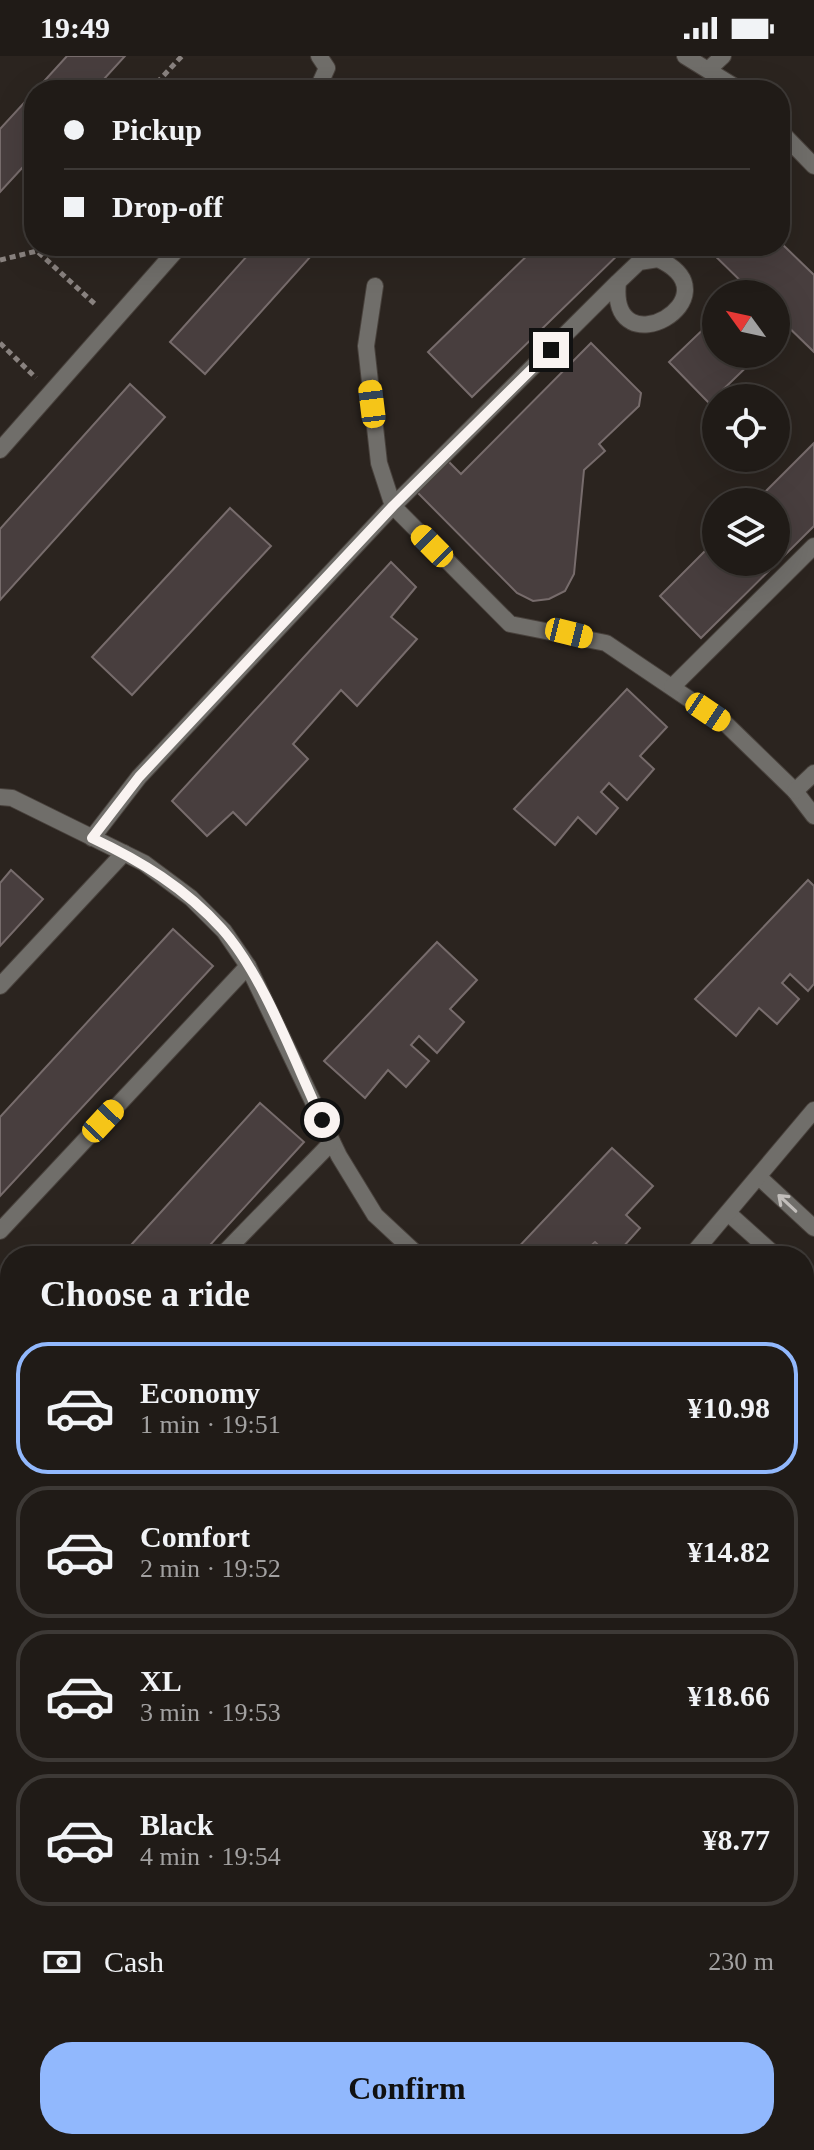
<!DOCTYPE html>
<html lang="en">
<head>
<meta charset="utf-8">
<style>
  body { margin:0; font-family:"Times New Roman",serif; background:#2d2824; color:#f1f3f6; height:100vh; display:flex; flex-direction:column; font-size:30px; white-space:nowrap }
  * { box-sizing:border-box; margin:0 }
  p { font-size:26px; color:#a2a1a1 }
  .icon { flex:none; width:44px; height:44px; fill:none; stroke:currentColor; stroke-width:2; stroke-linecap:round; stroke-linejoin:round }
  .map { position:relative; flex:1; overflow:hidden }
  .details { position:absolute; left:0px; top:1190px; width:814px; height:904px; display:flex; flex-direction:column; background:#201b17; border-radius:32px 32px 0 0; box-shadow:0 8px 32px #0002,0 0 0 2px #3d3936 }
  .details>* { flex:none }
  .banner { position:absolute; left:24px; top:24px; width:766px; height:176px; border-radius:32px; box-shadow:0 8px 32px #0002,0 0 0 2px #3d3936; display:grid; align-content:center; height:176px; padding:0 40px; background:#201b17 }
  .needle { width:52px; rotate:303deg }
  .buttons { position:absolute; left:702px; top:224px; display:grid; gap:16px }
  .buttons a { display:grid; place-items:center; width:88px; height:88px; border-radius:50%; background:#201b17; box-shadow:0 8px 32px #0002,0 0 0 2px #3d3936; font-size:40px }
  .end { position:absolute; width:36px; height:36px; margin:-18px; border:10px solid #f9f3f1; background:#111; box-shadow:0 0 0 4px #111 }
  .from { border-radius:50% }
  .car { position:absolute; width:24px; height:48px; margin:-24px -12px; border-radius:10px; box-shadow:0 0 6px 2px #0007; background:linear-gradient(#f5c518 24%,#345 0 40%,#f5c518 0 76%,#345 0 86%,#f5c518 0) }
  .banner b { display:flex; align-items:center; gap:28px; height:76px; font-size:30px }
  .banner b+b { border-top:2px solid #3d3936 }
  .banner i { width:20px; height:20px; background:#f1f3f6 }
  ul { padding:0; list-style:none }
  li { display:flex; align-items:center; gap:24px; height:132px; margin:0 16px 12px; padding:0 24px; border:4px solid #3d3936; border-radius:32px }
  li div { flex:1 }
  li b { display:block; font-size:30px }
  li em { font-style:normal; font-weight:800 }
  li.current { border-color:#91b8fd }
  li>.icon { width:72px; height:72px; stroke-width:1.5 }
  h2 { padding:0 40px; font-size:36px; line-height:96px }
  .pay { display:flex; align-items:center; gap:20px; height:88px; padding:0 40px; font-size:30px }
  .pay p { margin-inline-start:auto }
  .button { display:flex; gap:16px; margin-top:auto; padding:16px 40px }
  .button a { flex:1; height:92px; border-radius:32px; background:#91b8fd; color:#111; font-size:32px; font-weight:800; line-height:92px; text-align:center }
  .status { display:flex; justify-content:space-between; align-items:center; height:56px; padding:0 40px; background:#201b17; direction:ltr }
  .status svg { height:22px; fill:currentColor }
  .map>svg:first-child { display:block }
</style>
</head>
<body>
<div class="status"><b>19:49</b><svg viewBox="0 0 49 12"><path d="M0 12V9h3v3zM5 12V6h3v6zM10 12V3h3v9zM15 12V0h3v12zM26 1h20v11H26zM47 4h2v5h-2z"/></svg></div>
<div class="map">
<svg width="814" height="2094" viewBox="0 0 814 2094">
  <rect width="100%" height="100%" fill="#2b241f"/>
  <polygon fill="#40412c" points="804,2078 814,2087 814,2094 741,2094 734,2084 804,2084"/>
  <g fill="#483e3e" stroke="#776c6c" stroke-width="2">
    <polygon points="67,0 125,0 94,34 36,34"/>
    <polygon points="34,36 34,99 0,136 0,73"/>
    <polygon points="780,186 814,219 814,296 776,259 776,238 754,238 705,190 780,190"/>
    <polygon points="256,190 320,190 205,318 170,286"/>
    <polygon points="537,190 627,190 472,341 428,296"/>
    <polygon points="716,261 716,298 760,298 709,347 669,306"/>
    <polygon points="591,287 641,337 639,350 599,388 605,395 584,414 574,518 565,535 549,543 533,545 517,537 413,432 444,401 461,418"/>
    <polygon points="130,328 165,361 0,544 0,473"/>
    <polygon points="814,387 814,470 701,582 660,540 716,484 716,506 776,506 776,446 755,446"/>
    <polygon points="230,452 271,490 132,639 92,601"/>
    <polygon points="391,506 416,531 391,561 417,583 357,650 341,634 293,688 308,703 246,769 233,756 207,780 172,745"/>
    <polygon points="627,633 667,671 640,700 654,713 627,744 609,727 601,736 618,752 596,778 578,761 555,789 514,753"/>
    <polygon points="11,814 43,843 0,890 0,827"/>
    <polygon points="808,824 814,830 814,928 808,935 790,918 782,927 799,943 777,968 759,952 736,980 695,943"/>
    <polygon points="173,873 213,910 0,1140 0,1061"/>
    <polygon points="437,886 477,924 450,953 464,966 437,997 419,980 411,989 429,1005 406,1031 388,1014 365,1042 324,1005"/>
    <polygon points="260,1047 304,1086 200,1200 121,1200"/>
    <polygon points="612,1092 653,1130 626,1159 640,1172 615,1200 610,1200 595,1186 586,1194 593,1200 510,1200"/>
    <polygon points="814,1434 814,1522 804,1534 804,1446"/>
    <polygon points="10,1506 10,1556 0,1566 0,1516"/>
    <polygon points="10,1656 10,1790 0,1800 0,1667"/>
    <polygon points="804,1959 814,1968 814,2059 804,2051"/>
    <polygon points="0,1969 10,1978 10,2084 124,2084 135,2094 0,2094"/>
  </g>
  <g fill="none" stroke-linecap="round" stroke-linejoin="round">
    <defs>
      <g id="lane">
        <polyline points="685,0 740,34"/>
        <polyline points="709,13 723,0"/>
        <polyline points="317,34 327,12 319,0"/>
        <polyline points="780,75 814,110"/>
        <polyline points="375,230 366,290 379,407 393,450 510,568 606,587 726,668 795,735 814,760"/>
        <polyline points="0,394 180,190"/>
        <polyline points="672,631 814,490"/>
        <polyline points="795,735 814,717"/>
        <polyline points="0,741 12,742 144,807 191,842 224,875 248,910 339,1100 375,1159 419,1200"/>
        <path d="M 92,782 L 139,721 L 393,450 L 618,226 L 639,206 L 658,203 C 740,241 608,316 618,226"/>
        <polyline points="0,930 124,797"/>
        <polyline points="760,1122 814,1172"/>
        <polyline points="728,1157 776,1200"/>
        <polyline points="0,1175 248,910"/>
        <polyline points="221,1200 332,1086"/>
        <polyline points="691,1200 814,1054"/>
        <polyline points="804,1226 814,1235"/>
        <polyline points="0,1264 10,1274"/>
        <polyline points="804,1294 814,1283"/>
        <polyline points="0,1597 10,1591"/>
        <polyline points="804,1929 814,1938"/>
        <polyline points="284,2094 293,2084"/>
      </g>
      <g id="secondary">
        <polyline points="0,1327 10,1337"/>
        <polyline points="804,1685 814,1673"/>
        <polyline points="804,1802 814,1790"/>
        <polyline points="695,2084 702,2094"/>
        <polyline points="460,2094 469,2084"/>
        <polyline points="557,2094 566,2084"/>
      </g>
    </defs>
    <use href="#lane" stroke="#48413c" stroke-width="18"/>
    <use href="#secondary" stroke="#48413c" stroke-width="22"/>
    <g stroke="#89827f" stroke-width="5" stroke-dasharray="6 4" stroke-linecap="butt">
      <polyline points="150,34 182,0"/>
      <polyline points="0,204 37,195 97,250"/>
      <polyline points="0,287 36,322"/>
      <polyline points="0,1893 10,1882"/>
      <polyline points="230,2084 241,2094"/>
      <polyline points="156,2094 165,2084"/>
    </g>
    <use href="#lane" stroke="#706e6a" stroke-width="16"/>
    <use href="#secondary" stroke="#9b9791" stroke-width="20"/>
  </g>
  <defs><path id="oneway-shaft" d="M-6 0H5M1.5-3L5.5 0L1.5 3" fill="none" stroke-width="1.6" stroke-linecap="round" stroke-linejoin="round" transform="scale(2)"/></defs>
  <use stroke="#c2bebb" href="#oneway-shaft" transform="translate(787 1147) rotate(-137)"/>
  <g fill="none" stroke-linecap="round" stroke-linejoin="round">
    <path stroke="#f9f3f1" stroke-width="10" d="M 322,1064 C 295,1007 264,920 222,873 C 185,832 141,805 92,782 L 139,721 L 393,450 L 551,294"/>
  </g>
</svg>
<div class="buttons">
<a><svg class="needle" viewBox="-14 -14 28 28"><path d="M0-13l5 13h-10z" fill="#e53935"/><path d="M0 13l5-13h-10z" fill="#a2a1a1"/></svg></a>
<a><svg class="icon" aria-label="locate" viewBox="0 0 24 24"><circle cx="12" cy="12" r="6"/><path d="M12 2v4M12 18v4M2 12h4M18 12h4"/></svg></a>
<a><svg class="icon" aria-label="layers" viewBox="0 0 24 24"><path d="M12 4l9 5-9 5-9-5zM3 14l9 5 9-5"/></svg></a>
</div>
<i class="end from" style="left:322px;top:1064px"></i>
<i class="end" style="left:551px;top:294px"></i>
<i class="car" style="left:372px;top:348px;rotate:353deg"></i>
<i class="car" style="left:432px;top:490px;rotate:315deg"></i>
<i class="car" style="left:569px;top:577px;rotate:104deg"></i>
<i class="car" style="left:708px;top:656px;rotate:124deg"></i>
<i class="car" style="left:103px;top:1065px;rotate:43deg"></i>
<div class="banner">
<b><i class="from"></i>Pickup</b>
<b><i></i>Drop-off</b>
</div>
<section class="details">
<h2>Choose a ride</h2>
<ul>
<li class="current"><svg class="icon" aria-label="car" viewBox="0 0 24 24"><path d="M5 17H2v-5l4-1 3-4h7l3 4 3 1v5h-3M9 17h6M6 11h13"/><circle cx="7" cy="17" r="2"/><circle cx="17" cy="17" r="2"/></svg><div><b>Economy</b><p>1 min · 19:51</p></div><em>¥10.98</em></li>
<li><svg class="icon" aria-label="car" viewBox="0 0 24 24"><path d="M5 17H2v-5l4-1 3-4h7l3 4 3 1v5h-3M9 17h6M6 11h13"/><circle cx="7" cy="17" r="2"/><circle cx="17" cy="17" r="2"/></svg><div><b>Comfort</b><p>2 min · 19:52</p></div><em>¥14.82</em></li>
<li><svg class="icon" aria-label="car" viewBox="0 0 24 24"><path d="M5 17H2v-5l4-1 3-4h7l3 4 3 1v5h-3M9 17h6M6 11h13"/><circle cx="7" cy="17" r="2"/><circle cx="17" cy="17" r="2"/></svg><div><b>XL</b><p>3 min · 19:53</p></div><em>¥18.66</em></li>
<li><svg class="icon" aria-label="car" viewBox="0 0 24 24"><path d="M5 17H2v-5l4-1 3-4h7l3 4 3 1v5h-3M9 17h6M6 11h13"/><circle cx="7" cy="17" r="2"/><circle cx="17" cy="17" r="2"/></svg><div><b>Black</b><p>4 min · 19:54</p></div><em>¥8.77</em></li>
</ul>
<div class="pay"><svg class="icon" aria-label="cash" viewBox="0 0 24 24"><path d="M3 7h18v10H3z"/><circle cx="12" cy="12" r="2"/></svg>Cash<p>230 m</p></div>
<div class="button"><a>Confirm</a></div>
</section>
</div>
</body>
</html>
